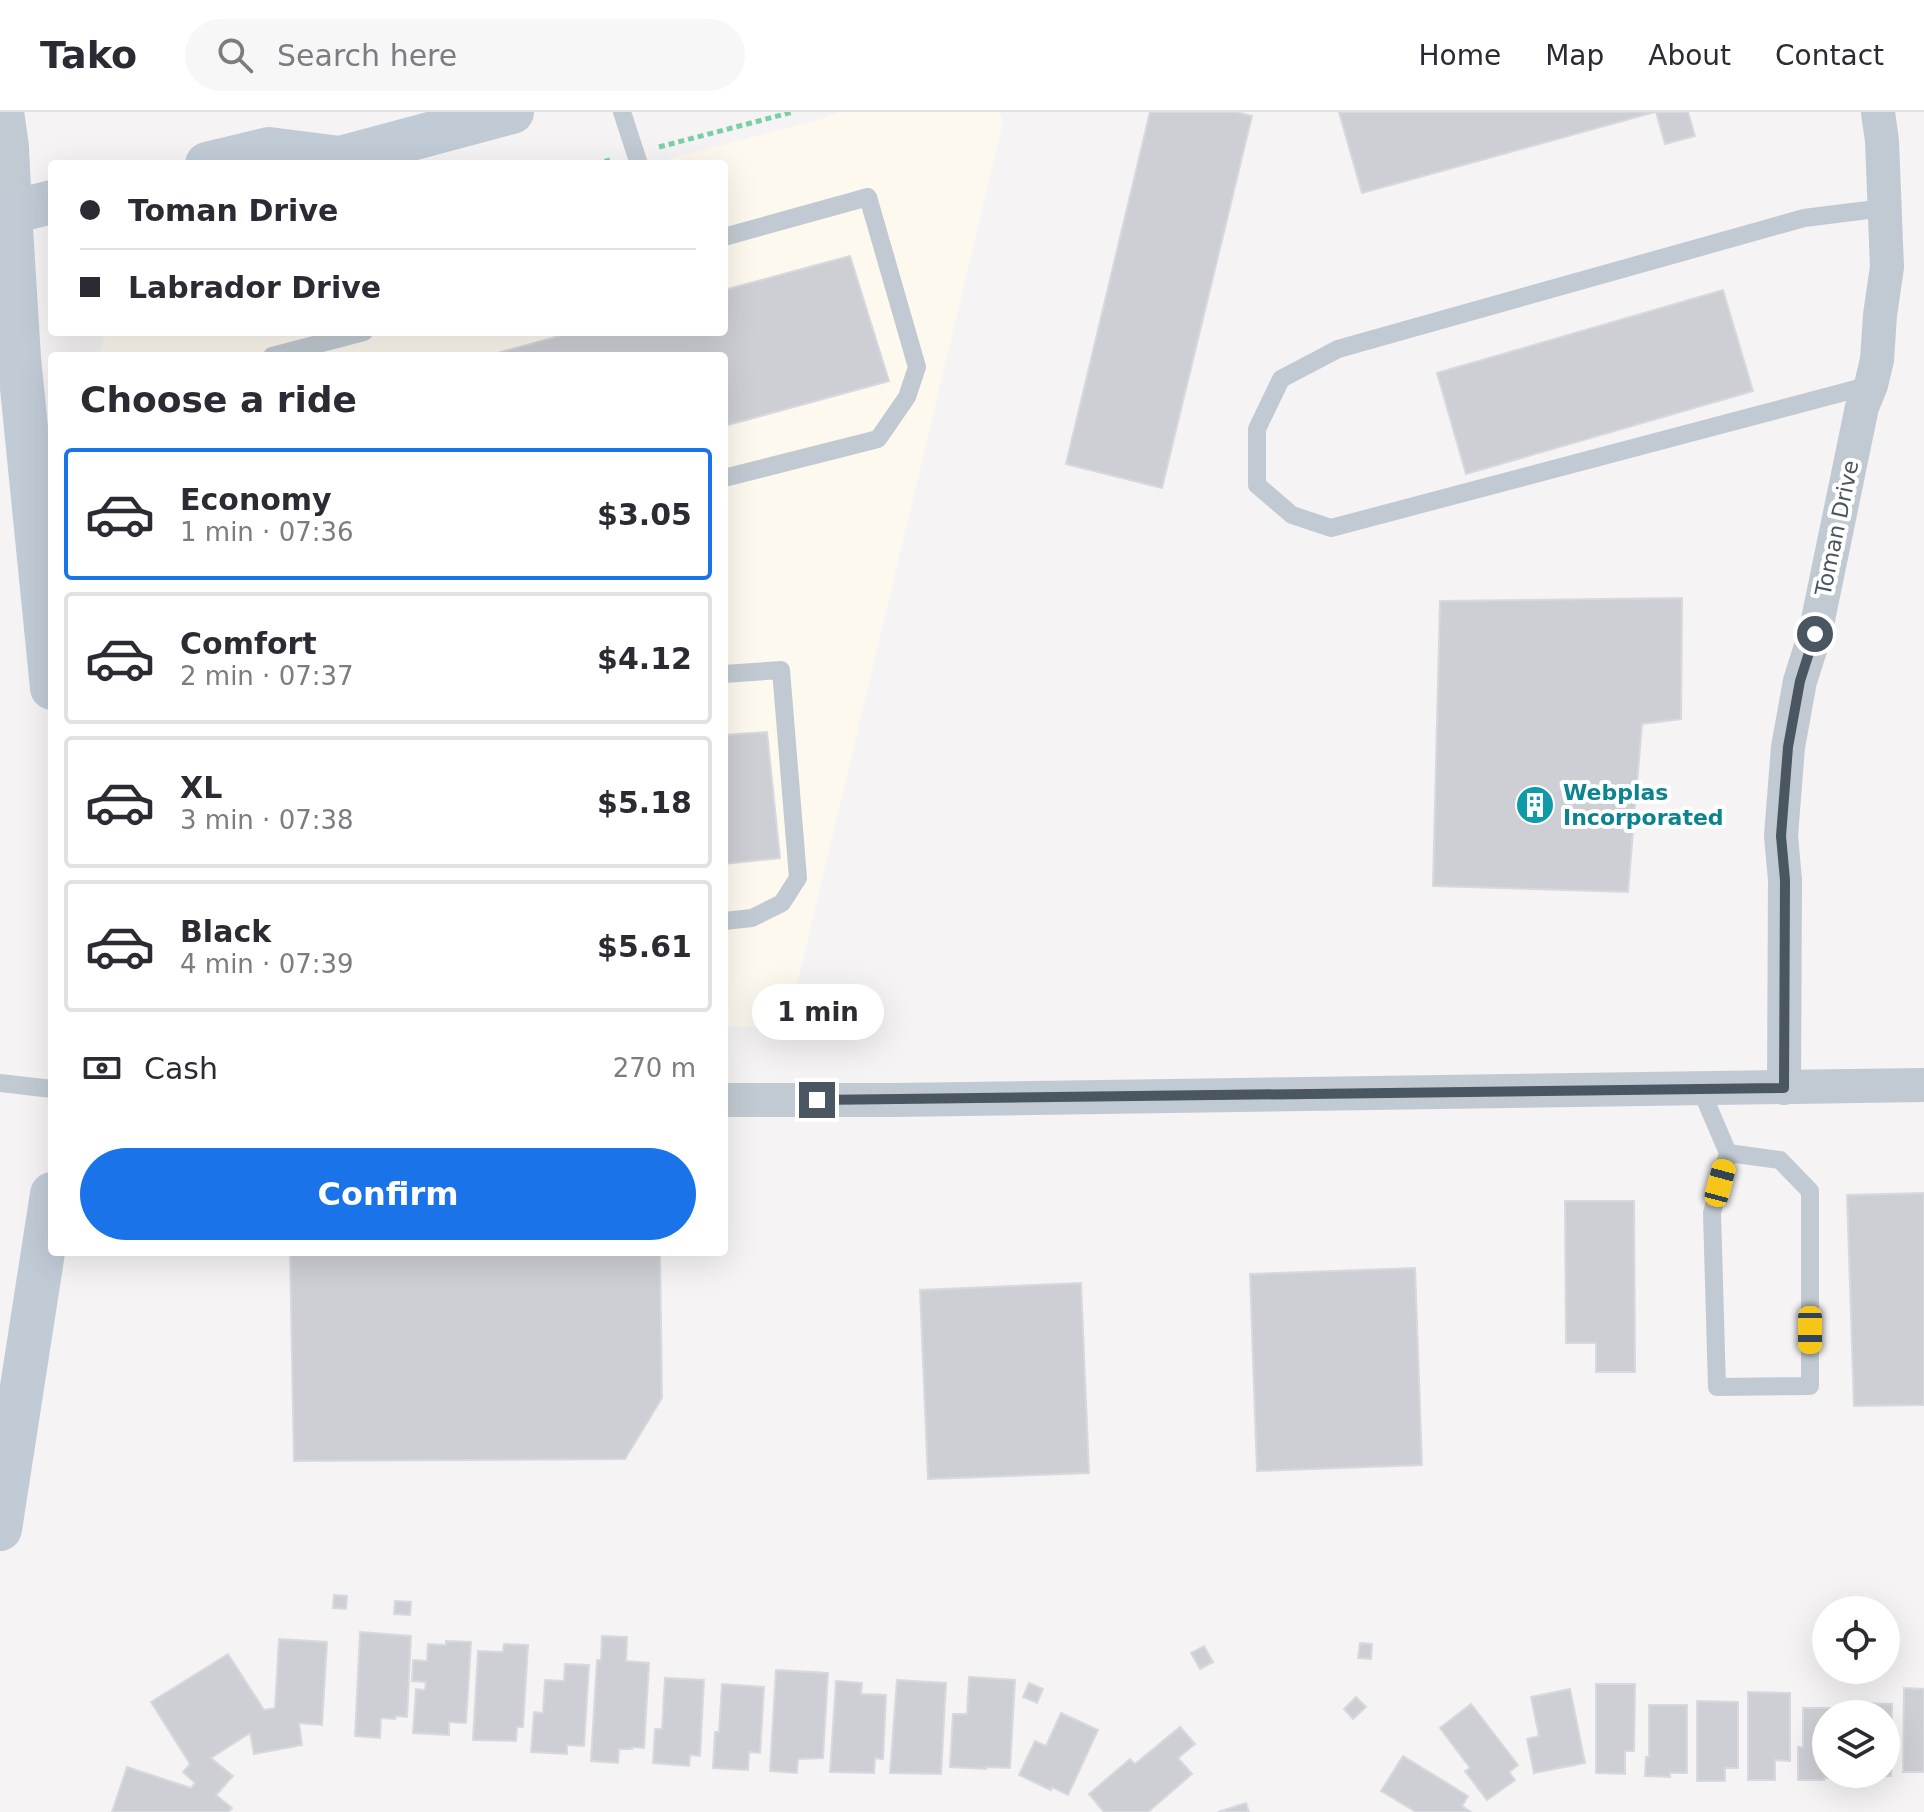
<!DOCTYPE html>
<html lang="en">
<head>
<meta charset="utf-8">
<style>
  body { margin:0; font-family:"DejaVu Sans",sans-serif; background:#f7f7f7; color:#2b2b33; height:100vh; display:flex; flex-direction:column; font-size:30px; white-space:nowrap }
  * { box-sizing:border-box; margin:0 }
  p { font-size:26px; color:#7c7c81 }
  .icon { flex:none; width:44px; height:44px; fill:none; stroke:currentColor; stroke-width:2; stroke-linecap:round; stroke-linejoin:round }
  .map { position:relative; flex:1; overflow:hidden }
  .sheet { position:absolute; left:48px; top:240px; width:680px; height:904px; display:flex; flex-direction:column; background:#fff; border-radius:8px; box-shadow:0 8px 32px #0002 }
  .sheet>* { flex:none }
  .guide { position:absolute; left:48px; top:48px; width:680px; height:176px; border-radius:8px; box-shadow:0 8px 32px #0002; display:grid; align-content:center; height:176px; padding:0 32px; background:#fff }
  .buttons { position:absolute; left:1812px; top:1484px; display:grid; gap:16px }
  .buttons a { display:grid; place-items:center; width:88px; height:88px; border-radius:50%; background:#fff; box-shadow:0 8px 32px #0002; font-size:40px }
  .end { position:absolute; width:36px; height:36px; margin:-18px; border:10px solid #4a5661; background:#fff; box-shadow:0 0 0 4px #fff }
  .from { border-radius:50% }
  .bubble { position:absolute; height:56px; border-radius:28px; background:#fff; box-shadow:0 8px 32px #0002; font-size:26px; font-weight:700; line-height:56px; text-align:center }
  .car { position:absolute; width:24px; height:48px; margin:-24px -12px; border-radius:10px; box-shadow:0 0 6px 2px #0007; background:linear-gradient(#f5c518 24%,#345 0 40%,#f5c518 0 76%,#345 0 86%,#f5c518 0) }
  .guide b { display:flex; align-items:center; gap:28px; height:76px; font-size:30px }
  .guide b+b { border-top:2px solid #e1e1e2 }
  .guide i { width:20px; height:20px; background:#2b2b33 }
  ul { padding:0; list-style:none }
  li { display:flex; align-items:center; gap:24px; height:132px; margin:0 16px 12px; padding:0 16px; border:4px solid #e1e1e2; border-radius:8px }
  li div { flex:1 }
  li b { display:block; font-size:30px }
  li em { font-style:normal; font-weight:700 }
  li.active { border-color:#1a73e8 }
  li>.icon { width:72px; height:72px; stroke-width:1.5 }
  h2 { padding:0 32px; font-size:36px; line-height:96px }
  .pay { display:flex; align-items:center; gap:20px; height:88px; padding:0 32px; font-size:30px }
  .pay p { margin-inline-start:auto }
  .button { display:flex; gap:16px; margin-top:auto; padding:16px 32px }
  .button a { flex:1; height:92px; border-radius:48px; background:#1a73e8; color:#fff; font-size:32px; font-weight:700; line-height:92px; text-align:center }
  header { display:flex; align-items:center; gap:48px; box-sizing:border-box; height:112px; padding:0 40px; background:#fff; border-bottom:2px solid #e1e1e2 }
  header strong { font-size:38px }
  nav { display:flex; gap:44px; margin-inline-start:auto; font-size:28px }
  .search { width:560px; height:72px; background:#f7f7f7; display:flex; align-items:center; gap:20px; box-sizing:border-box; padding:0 28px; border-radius:44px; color:#7c7c81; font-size:30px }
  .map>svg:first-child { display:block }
</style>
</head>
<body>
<header>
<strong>Tako</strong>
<div class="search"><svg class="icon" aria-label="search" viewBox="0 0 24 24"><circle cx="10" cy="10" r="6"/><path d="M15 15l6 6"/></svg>Search here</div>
<nav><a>Home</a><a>Map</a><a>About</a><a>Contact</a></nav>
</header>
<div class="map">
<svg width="1924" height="1700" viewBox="0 0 1924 1700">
  <rect width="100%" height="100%" fill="#f5f3f3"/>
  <polygon fill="#fdf9ef" points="839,0 1000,0 1003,10 787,915 724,915 724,244 98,244 106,220 724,220 724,52 650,52 825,6"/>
  <g fill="#cdcfd5" stroke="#d7d9de" stroke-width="2">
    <polygon points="1150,0 1236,0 1252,4 1162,376 1066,352"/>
    <polygon points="1339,0 1655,0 1362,81"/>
    <polygon points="1656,0 1688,0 1695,24 1665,32"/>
    <polygon points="850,144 889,269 724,314 724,244 487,244 574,220 724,220 724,178"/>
    <polygon points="1723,178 1753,279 1466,362 1437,261"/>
    <polygon points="1682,486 1681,607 1642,612 1628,780 1433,774 1440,489"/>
    <polygon points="767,620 780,746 724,752 724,623"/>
    <polygon points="1924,1081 1924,1293 1854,1294 1847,1083"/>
    <polygon points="1565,1089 1634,1089 1635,1260 1596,1260 1596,1231 1566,1231"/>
    <polygon points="290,1140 660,1140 662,1286 625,1347 294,1349"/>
    <polygon points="1415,1156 1422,1353 1257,1359 1250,1162"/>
    <polygon points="1081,1171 1089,1361 928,1367 920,1178"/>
    <polygon points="334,1483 347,1484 346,1497 333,1496"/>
    <polygon points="395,1489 411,1490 410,1503 394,1502"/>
    <polygon points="360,1520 411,1524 407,1605 396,1604 395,1607 381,1606 380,1626 355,1624"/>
    <polygon points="602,1524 627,1525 626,1549 649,1551 644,1636 632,1635 632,1637 619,1637 618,1651 591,1649 597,1548 601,1548"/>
    <polygon points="279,1527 327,1530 322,1613 299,1611 302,1633 254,1642 250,1621 211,1646 233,1664 216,1683 232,1696 228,1700 112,1700 127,1655 191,1676 195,1671 183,1660 190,1652 151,1590 228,1542 264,1598 275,1596"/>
    <polygon points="446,1529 471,1530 466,1611 449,1610 449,1623 413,1621 416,1577 425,1578 426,1570 412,1569 413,1548 427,1549 428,1532 446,1533"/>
    <polygon points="1360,1531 1372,1532 1371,1547 1358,1546"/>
    <polygon points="504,1532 528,1533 523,1615 517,1615 516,1629 473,1628 478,1539 503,1540"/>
    <polygon points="1204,1534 1213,1550 1200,1557 1191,1541"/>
    <polygon points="565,1552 589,1553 584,1634 567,1633 567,1642 531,1640 534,1600 543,1601 545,1568 564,1569"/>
    <polygon points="776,1558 828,1561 823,1646 798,1647 797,1661 770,1659"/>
    <polygon points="969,1565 1015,1568 1010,1656 986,1655 986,1657 950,1655 953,1602 967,1602"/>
    <polygon points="665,1566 704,1568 700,1644 690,1643 689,1654 653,1651 655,1617 662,1617"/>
    <polygon points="897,1568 946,1571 941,1662 890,1661"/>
    <polygon points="836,1569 862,1571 861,1582 886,1583 883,1647 875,1646 874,1661 830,1660"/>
    <polygon points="1029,1571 1043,1577 1037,1591 1023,1585"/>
    <polygon points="722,1572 764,1575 760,1641 749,1640 748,1658 713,1656 715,1620 719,1620"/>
    <polygon points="1596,1572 1635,1572 1634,1639 1625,1639 1625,1662 1596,1661"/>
    <polygon points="1904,1576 1924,1577 1924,1660 1903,1660"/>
    <polygon points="1570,1577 1585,1651 1534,1661 1527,1627 1539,1624 1531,1585"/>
    <polygon points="1748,1580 1790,1581 1790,1649 1775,1648 1775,1668 1748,1668"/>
    <polygon points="1356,1585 1366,1595 1353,1607 1344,1597"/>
    <polygon points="1697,1589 1738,1590 1738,1656 1725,1656 1725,1669 1697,1669"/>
    <polygon points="1854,1591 1892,1592 1891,1664 1876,1664 1876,1668 1851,1668 1851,1662 1886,1662 1886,1602 1854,1602"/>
    <polygon points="1471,1592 1518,1653 1509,1660 1515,1668 1487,1688 1465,1659 1470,1656 1440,1616"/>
    <polygon points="1649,1593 1687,1593 1687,1661 1670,1661 1670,1665 1645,1664 1646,1645 1649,1645"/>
    <polygon points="1803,1596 1840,1596 1840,1602 1826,1602 1826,1662 1840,1662 1839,1666 1824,1666 1824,1668 1798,1668 1798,1635 1803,1635"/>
    <polygon points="1061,1601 1098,1618 1068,1683 1052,1675 1051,1678 1019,1663 1035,1629 1046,1634"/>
    <polygon points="1180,1615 1195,1632 1178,1646 1192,1662 1148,1700 1104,1700 1089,1682 1130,1647 1135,1652"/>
    <polygon points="1403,1644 1468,1684 1462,1694 1471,1700 1416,1700 1381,1679"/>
    <polygon points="1246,1691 1249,1700 1218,1700"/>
  </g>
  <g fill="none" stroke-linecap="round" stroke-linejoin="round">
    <g stroke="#7ad0a6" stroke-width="5" stroke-dasharray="6 4" stroke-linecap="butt">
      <polyline points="659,35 793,0"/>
      <polyline points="595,52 610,48"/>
    </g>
    <g stroke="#c1cad2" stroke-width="18">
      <polyline points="622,0 639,52"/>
      <polyline points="724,125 868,85 917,255 907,285 878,327 724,366"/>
      <polyline points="272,244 364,220"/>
      <polyline points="1871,273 1331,416 1292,403 1257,373 1257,317 1281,267 1338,237 1804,106 1884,96"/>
      <polyline points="724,562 781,558 798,766 782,791 752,806 724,809"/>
      <polyline points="0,971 52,977"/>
      <polyline points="1701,978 1728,1041 1780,1048 1810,1079 1810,1274 1717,1275 1712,1101 1728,1041"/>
    </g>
    <g stroke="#c1cad2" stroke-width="34">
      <polyline points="1784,976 1785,768 1781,724 1788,635 1800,569 1815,522 1862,295 1871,273 1877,248 1880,203 1887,155 1882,29 1878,0"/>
      <polyline points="724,988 893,988 1924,973"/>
    </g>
    <polyline stroke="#c1cad2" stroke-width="44" points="2,0 7,35 10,100"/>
    <g stroke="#c1cbd6" stroke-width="44">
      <polyline points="207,52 269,37 340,46"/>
      <polyline points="332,52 340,46 512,0"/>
      <polyline points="10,100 19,246 52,576"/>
      <polyline points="0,103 52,90"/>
      <polyline points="0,1417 52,1082"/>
    </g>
  </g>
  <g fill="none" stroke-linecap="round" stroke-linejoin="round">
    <polyline stroke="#4a5661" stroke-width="10" points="817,988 1784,976 1785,768 1781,724 1788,635 1800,569 1815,522"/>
  </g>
  <defs>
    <symbol id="building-disc" viewBox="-11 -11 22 22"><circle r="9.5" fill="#0f9aa8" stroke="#fff"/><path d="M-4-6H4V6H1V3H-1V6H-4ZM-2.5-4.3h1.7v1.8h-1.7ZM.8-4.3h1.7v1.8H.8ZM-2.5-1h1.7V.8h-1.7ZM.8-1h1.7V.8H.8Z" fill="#fff"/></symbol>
  </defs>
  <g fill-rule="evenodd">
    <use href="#building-disc" x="1513" y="671" width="44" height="44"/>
  </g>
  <g text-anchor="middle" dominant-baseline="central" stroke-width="8" stroke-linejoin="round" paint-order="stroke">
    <g font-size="22" fill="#4a5661" stroke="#fff">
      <text transform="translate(1837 416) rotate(-78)">Toman Drive</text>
    </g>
    <g font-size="22" font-weight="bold" fill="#0d838f" stroke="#fff" text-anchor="start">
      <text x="1563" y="680">Webplas<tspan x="1563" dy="25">Incorporated</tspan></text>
    </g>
  </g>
</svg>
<div class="buttons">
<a><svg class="icon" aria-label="locate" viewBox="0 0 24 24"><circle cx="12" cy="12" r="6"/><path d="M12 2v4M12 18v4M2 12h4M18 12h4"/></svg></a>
<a><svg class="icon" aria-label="layers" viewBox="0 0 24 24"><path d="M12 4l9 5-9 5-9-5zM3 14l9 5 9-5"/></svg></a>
</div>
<i class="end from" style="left:1815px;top:522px"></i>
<i class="end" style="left:817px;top:988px"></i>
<div class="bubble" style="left:752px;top:872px;width:132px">1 min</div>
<i class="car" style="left:1720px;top:1071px;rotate:15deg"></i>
<i class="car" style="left:1810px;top:1218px;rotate:180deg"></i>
<div class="guide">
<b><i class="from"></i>Toman Drive</b>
<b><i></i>Labrador Drive</b>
</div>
<section class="sheet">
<h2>Choose a ride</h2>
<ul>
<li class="active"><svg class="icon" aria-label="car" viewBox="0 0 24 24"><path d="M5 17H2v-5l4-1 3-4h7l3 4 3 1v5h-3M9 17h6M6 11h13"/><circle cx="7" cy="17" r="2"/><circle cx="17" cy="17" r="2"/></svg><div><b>Economy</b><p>1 min · 07:36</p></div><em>$3.05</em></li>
<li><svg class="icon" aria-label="car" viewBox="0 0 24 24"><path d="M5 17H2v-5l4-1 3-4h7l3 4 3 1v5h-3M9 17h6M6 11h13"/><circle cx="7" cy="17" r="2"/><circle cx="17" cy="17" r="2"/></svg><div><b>Comfort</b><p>2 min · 07:37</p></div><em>$4.12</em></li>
<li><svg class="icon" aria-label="car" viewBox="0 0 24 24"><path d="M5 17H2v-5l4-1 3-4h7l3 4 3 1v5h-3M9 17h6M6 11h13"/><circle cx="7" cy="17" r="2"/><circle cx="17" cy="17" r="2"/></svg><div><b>XL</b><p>3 min · 07:38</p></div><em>$5.18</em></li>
<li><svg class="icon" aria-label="car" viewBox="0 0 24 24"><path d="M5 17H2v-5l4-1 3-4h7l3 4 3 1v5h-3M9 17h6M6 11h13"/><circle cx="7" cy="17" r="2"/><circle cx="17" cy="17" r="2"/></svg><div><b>Black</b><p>4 min · 07:39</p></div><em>$5.61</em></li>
</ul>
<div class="pay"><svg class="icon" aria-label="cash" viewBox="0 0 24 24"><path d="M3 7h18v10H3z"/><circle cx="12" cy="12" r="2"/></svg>Cash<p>270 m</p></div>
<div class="button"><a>Confirm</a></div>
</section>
</div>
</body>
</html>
